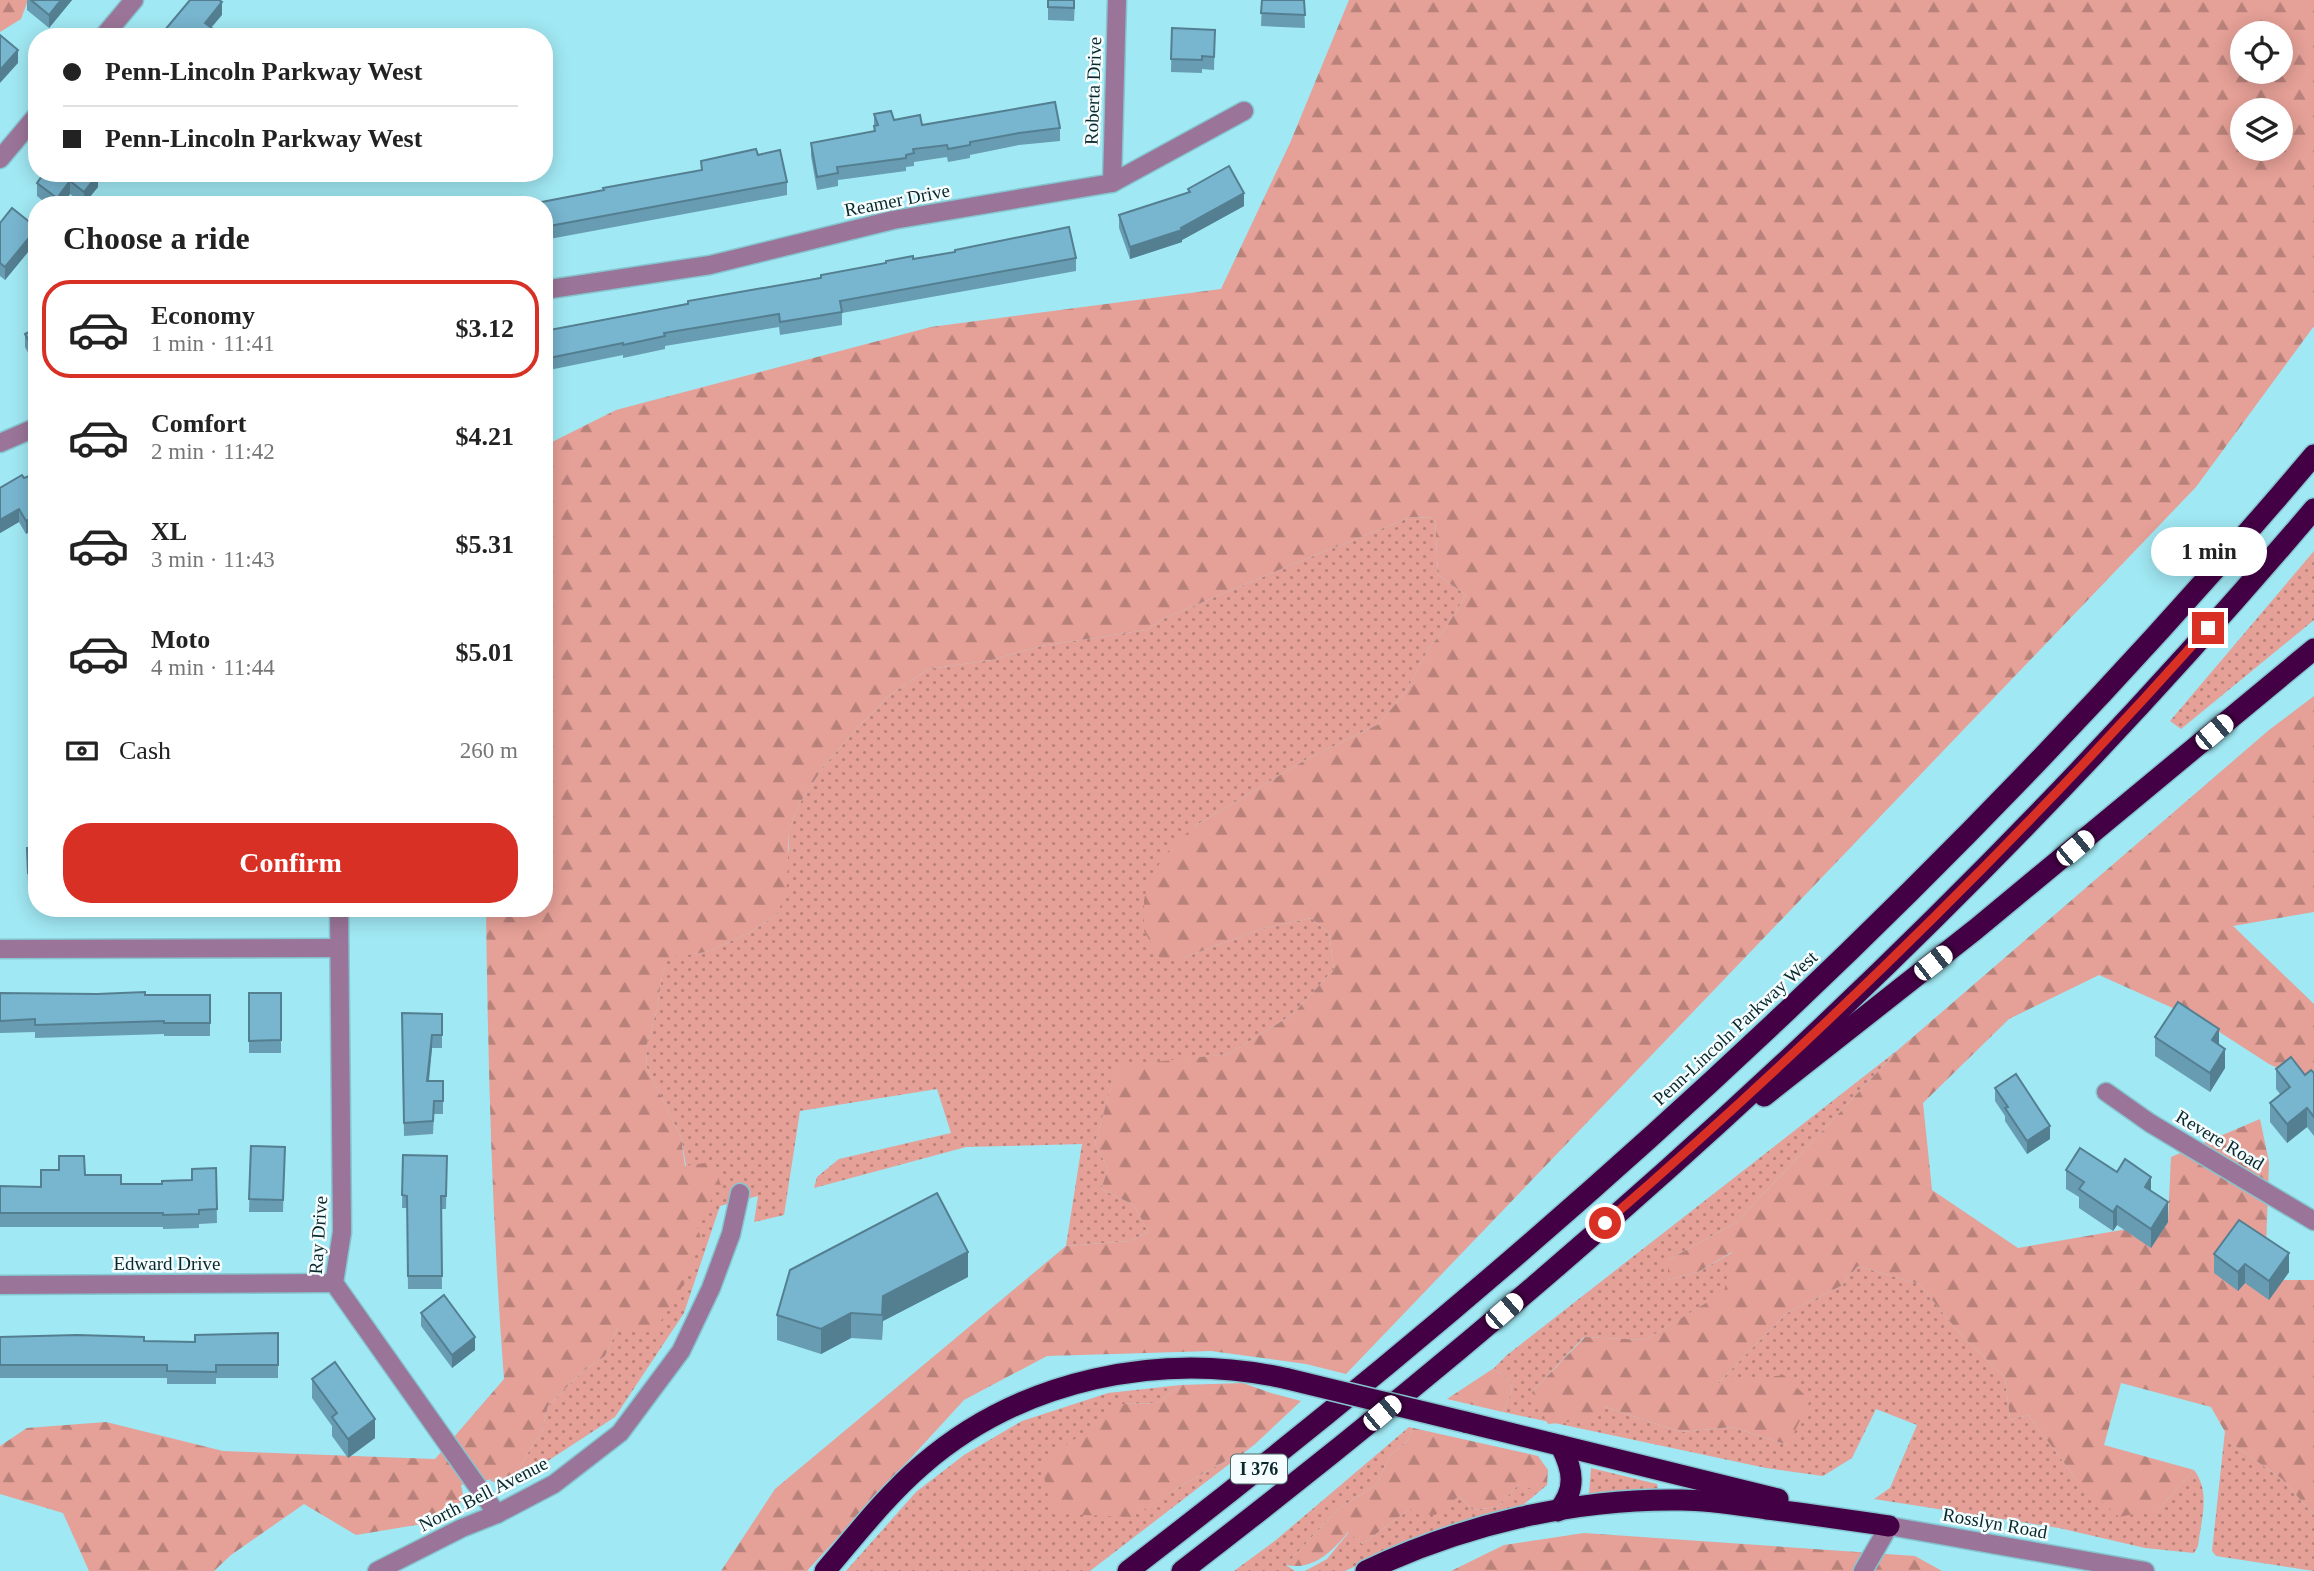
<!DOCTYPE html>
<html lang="en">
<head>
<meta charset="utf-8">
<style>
  body { margin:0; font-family:Georgia,serif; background:#f2f2f2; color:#222; height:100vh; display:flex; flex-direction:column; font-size:26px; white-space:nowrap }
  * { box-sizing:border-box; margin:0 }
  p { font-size:23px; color:#767676 }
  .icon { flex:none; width:38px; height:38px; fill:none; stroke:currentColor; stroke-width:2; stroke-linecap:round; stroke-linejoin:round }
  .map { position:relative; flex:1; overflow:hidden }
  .details { position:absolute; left:28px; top:196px; width:525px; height:721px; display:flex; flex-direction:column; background:#fff; border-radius:28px; box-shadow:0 4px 18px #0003 }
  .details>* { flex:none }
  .guide { position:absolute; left:28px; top:28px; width:525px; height:154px; border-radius:28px; box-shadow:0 4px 18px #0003; display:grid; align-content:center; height:154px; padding:0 35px; background:#fff }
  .tools { position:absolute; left:2230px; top:21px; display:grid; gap:14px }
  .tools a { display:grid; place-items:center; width:63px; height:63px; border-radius:50%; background:#fff; box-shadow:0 4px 18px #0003; font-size:35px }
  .end { position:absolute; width:32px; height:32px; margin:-16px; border:9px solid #d93025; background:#fff; box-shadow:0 0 0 4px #fff }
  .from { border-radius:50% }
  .bubble { position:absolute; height:49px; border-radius:24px; background:#fff; box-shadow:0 4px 18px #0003; font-size:23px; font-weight:700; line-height:49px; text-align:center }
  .car { position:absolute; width:21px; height:42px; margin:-21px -10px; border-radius:9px; box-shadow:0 0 5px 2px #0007; background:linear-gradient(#fff 24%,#345 0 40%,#fff 0 76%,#345 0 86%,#fff 0) }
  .guide b { display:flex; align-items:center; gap:24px; height:66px; font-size:26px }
  .guide b+b { border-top:2px solid #e0e0e0 }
  .guide i { width:18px; height:18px; background:#222 }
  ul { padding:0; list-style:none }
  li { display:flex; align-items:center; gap:21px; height:98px; margin:0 14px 10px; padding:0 21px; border:4px solid transparent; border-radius:28px }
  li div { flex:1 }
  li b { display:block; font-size:26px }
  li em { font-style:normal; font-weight:700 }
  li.selected { border-color:#d93025 }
  li>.icon { width:63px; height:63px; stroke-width:1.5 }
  h2 { padding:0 35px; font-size:32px; line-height:84px }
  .pay { display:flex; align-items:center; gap:18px; height:77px; padding:0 35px; font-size:26px }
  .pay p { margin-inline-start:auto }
  .action { display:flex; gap:14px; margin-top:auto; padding:14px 35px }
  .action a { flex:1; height:80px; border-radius:28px; background:#d93025; color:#fff; font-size:28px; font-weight:700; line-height:80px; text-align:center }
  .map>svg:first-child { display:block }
</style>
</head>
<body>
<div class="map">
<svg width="2314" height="1571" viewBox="0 0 2314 1571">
  <defs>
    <pattern id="grass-dots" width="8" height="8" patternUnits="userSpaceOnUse" patternTransform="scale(1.75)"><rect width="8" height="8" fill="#e5a097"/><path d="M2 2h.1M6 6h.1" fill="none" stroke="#b8827b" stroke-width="1.8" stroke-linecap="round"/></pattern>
    <pattern id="forest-firs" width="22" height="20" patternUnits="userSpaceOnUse" patternTransform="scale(1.75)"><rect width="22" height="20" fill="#e5a097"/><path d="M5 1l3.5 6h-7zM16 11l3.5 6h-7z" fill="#b8827b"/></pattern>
  </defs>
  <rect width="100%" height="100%" fill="#a0e8f3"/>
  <g fill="url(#grass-dots)">
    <polygon points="1411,517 1435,518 1438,575 1466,595 1445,629 1429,648 1406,691 1379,724 1307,759 1193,827 1183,958 1261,929 1311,918 1329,933 1334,969 1293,1014 1229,1054 1117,1067 1095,1143 1108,1169 1101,1189 1134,1205 1148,1232 1130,1241 1066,1246 1082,1144 966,1147 814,1188 817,1177 839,1159 951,1133 937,1089 800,1111 784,1215 754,1222 758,1196 720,1206 684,1313 615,1417 508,1487 489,1480 514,1475 542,1431 548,1406 582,1372 605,1356 618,1328 696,1223 681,1137 647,1068 646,1048 657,1009 662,976 668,957 706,952 749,933 778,914 789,848 789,830 800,803 824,766 862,723 891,694 929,669 992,660 1041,646 1146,630 1165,618 1291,565"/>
    <polygon points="2314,551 2314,620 2181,729 2170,721"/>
    <path d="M 1899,1049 L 1737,1222 L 1668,1260 L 1668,1280 L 1698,1272 L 1733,1252 L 1725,1292 L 1645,1340 L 1584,1337 L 1532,1392 L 1603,1406 L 1681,1432 L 1732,1427 L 1788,1445 L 1717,1384 L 1787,1313 L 1841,1286 L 1858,1266 L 1919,1284 L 1961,1335 L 2005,1377 L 2010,1420 L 2028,1415 L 2076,1479 L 2159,1509 L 2194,1470 C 2211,1492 2201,1520 2198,1546 L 2194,1553 L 2145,1548 L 2059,1528 L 1874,1499 L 1890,1488 L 1917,1425 L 1876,1409 L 1852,1458 L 1823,1476 L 1766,1468 L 1503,1412 L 1512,1390 L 1509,1380 L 1494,1368 L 1507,1355 Z"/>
    <polygon points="1181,1385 1157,1403 1122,1404 1106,1514 1133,1516 1186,1483 1254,1445 1090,1571 846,1571 916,1492 964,1455 1022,1421 1108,1393"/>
    <polygon points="1409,1427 1413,1428 1407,1442 1389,1456 1377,1485 1339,1508 1286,1565 1295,1571 1234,1571 1276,1540"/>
    <polygon points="2225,1431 2232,1444 2282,1479 2314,1515 2314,1571 2216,1556 2212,1551"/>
    <polygon points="1591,1468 1657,1484 1658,1489 1589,1494"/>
    <polygon points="1519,1484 1537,1490 1547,1485 1523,1505 1437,1530 1345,1571 1305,1571 1327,1559 1349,1532 1362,1544 1410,1509 1459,1496 1473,1510 1497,1507"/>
  </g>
  <g fill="url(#forest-firs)" fill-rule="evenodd">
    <polygon points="0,0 28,0 21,19 0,32"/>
    <path d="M 1349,0 L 2314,0 L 2314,326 L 2196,487 L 1346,1374 L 1306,1364 L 1211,1351 L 1047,1356 L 964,1400 L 807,1571 L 721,1571 L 775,1489 L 1066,1246 L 1130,1241 L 1148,1232 L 1134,1205 L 1101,1189 L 1108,1169 L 1095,1143 L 1117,1066 L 1229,1054 L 1293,1014 L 1334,969 L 1329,933 L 1311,918 L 1261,929 L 1183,958 L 1161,960 L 1144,931 L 1144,900 L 1149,879 L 1169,850 L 1193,827 L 1307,759 L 1379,724 L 1406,691 L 1429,648 L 1445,629 L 1466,595 L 1438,575 L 1435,518 L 1411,517 L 1291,565 L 1165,618 L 1146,630 L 1041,646 L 992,660 L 929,669 L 891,694 L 862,723 L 824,766 L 800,803 L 789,830 L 787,885 L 778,914 L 749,933 L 706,952 L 668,958 L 662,976 L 657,1009 L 646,1048 L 647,1068 L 681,1137 L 685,1166 L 711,1162 L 721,1185 L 696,1223 L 701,1239 L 687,1279 L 654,1332 L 618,1328 L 605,1356 L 582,1372 L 548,1406 L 542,1431 L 514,1475 L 461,1485 L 464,1500 L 428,1523 L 356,1535 L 304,1504 L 231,1555 L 214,1571 L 89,1571 L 63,1513 L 0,1494 L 0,1446 L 27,1428 L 106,1422 L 223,1451 L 435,1459 L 504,1379 C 492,1222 488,1066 486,908 L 544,908 L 544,446 L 616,410 L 931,327 L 1221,289 L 1290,143 ZM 2242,33 L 2280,33 L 2280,72 L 2242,72 ZM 2242,110 L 2280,110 L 2280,149 L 2242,149 Z"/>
    <polygon points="2314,696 2314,912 2233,926 2314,1004 2314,1085 2269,1064 2204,1022 2099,975 2009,1019 1923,1103 1932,1190 2018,1248 2168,1222 2171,1157 2260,1119 2269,1162 2266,1248 2284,1280 2314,1280 2314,1515 2282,1479 2232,1444 2211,1407 2121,1383 2104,1445 2194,1470 2159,1509 2119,1517 2076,1479 2028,1415 2010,1420 2005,1377 1961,1335 1919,1284 1858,1266 1841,1286 1787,1313 1718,1383 1784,1375 1810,1400 1788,1445 1732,1427 1681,1432 1603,1406 1597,1419 1548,1424 1532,1392 1585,1337 1645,1340 1724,1292 1732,1252 1698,1272 1668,1280 1668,1260 1737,1222 1899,1049 2269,730"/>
    <polygon points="1494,1368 1509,1380 1512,1390 1503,1412 1447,1399"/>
    <polygon points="1243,1383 1271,1393 1301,1401 1254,1445 1186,1483 1132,1517 1061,1514 1049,1499 1041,1464 1122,1404 1157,1403 1181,1385"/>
    <path d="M 1413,1428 L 1538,1456 L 1548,1470 L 1547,1485 L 1537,1491 L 1519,1484 L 1497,1507 L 1473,1510 L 1459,1496 L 1435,1515 L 1419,1514 L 1410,1509 L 1362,1544 L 1348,1532 C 1333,1551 1313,1571 1286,1565 L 1339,1508 L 1377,1485 L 1389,1456 L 1407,1442 Z"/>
    <polygon points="1584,1533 1915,1556 1942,1571 1451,1571 1504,1545"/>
  </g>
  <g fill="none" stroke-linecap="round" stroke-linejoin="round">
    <defs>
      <g id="minor">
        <polyline points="103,37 134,0"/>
        <polyline points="0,159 37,115"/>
        <polyline points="1112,183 1117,0"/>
        <polyline points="544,290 710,265 893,220 1112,183 1244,111"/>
        <polyline points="0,443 37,427"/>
        <polyline points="339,908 342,1232 334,1283 497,1514"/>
        <polyline points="0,949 339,948"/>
        <polyline points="2106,1092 2150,1123 2314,1221"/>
        <polyline points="0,1285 334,1283"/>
        <polyline points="377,1571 462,1528 497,1514 554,1484 620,1433 681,1351 711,1288 731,1234 740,1193"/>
        <polyline points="1863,1571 1889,1526 2145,1571"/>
      </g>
      <g id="highway">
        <polyline points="1764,1096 1976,929 2314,649"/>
        <polyline points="1465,1422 1778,1499"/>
        <path d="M 1558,1511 C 1577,1489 1573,1470 1561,1446"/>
        <path d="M 825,1571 C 856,1535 886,1496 922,1465 C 1021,1379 1162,1350 1288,1379"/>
        <path d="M 1128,1571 C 1560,1240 1962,871 2314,455"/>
        <path d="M 1182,1571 C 1590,1258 1981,902 2314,509"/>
        <path d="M 1366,1571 C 1462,1525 1575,1498 1682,1500 C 1710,1500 1739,1505 1767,1509 C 1808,1514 1848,1520 1889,1526"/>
      </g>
    </defs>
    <use href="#minor" stroke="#85c5cf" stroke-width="21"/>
    <use href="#highway" stroke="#85c5cf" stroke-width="24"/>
    <use href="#minor" stroke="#9b7599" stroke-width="18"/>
    <use href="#highway" stroke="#440045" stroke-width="21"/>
    <defs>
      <polyline id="highway-bridge" points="1288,1379 1465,1422"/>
    </defs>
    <use href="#highway-bridge" stroke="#85c5cf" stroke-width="24" stroke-linecap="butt"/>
    <use href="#highway-bridge" stroke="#440045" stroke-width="21"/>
  </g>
  <g fill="#679cb2">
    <polygon points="27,0 72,0 49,28 27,10"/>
    <polygon points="1048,0 1075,0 1074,21 1048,20"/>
    <polygon points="1262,0 1304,0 1305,28 1261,26"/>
    <polygon points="1172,28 1215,30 1214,70 1202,69 1202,73 1171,72"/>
    <polygon points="874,114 894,120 922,125 1060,128 1060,141 1019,145 970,155 970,158 948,162 947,157 914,162 914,166 906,167 906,171 838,180 838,186 817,190 811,156 811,143 874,131"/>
    <polygon points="758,155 787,182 787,195 544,240 544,205 701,170 701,161"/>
    <polygon points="44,173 98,187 84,204 70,194 62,205 48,205 37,196 37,183"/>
    <polygon points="1188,189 1244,206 1182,240 1182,242 1130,259 1119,228 1119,215 1188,193"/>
    <polygon points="0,223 37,241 5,280 0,276"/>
    <polygon points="1076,258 1076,271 842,313 842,325 780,335 779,327 665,346 665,349 623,358 623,355 544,371 544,331 913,259"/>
    <polygon points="37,328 37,369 25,347 25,334"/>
    <polygon points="37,473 26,534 19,522 0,533 0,488"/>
    <polygon points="27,848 37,848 37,886 28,885"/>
    <polygon points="0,993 210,995 210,1036 164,1036 164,1034 35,1038 35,1032 0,1033"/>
    <rect x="249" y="993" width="32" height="60"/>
    <polygon points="402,1013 442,1014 442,1048 432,1048 429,1081 443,1081 443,1114 434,1114 433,1134 404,1136"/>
    <polygon points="2155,1037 2219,1045 2225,1068 2210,1092 2155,1056"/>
    <polygon points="2276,1069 2305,1075 2314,1073 2314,1136 2307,1127 2287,1143 2270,1122 2270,1103 2281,1095 2276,1089"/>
    <polygon points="1995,1088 2050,1139 2027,1154 2005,1121 2005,1116 1995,1101"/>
    <polygon points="251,1146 285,1147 283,1212 249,1212"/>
    <polygon points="403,1155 447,1156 446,1209 441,1209 442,1289 408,1289 407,1208 402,1208"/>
    <polygon points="216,1168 217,1223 199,1224 199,1228 163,1229 163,1227 0,1227 0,1186 41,1187 85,1175 121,1184 162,1184 192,1180"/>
    <polygon points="2066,1170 2117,1172 2151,1191 2168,1222 2151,1248 2117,1225 2113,1231 2079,1208 2079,1197 2066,1189"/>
    <polygon points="2214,1254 2289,1272 2269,1300 2245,1283 2238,1291 2214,1273"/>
    <polygon points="968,1277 883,1321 882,1340 851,1338 821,1354 777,1340 777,1315"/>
    <polygon points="421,1313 475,1350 452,1368 421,1326"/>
    <polygon points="278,1333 278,1378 216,1378 216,1384 167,1384 167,1378 0,1378 0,1337 144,1341 195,1342"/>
    <polygon points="312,1379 375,1438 348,1458 332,1436 332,1426 312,1398"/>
  </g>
  <g fill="#547f91">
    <polygon points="61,0 72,0 49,28 49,15"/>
    <polygon points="222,2 222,15 205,35 205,23"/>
    <polygon points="18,50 18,63 0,83 0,70"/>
    <polygon points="98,174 98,187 84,204 84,192"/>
    <polygon points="70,181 70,194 62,205 57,205 57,198"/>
    <polygon points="1244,193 1244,206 1182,240 1182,242 1130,259 1130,247 1181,228"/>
    <polygon points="37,228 37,241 5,280 5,267"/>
    <polygon points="19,509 19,522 0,533 0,520"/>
    <polygon points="37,515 37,528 26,534 26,521"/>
    <polygon points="2219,1029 2219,1048 2212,1040"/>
    <polygon points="432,1035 432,1048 427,1094 427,1081"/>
    <polygon points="2225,1049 2225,1068 2210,1092 2210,1073"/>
    <polygon points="2307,1108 2307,1127 2287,1143 2287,1124"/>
    <polygon points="2050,1126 2050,1139 2027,1154 2027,1141"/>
    <polygon points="2151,1177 2151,1196 2145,1187"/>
    <polygon points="2168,1202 2168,1222 2151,1248 2151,1229"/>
    <polygon points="2117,1206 2117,1225 2113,1231 2113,1212"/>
    <polygon points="968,1252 968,1277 883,1321 882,1340 883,1296"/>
    <polygon points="2289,1253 2289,1272 2269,1300 2269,1281"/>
    <polygon points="2245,1264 2245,1283 2238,1291 2238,1272"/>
    <polygon points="851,1313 851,1338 821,1354 821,1329"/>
    <polygon points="475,1337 475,1350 452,1368 452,1355"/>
    <polygon points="375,1419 375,1438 348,1458 348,1439"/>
  </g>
  <g fill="#78b5cf" stroke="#547f91" stroke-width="2">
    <polygon points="31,0 61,0 49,15"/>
    <polygon points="190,0 219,0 222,2 205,23 214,30 208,37 159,37"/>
    <polygon points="1048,0 1074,0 1074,8 1048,7"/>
    <polygon points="1262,0 1304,0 1305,15 1261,13"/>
    <polygon points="1172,28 1215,30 1214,57 1202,56 1202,60 1171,59"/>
    <polygon points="0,35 18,50 0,70"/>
    <polygon points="1055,102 1060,128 1019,133 970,142 970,145 948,149 947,145 913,149 914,153 906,155 906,158 837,167 838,173 817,177 811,143 875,131 874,126 878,125 874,114 891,111 894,120 920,115 922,125"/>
    <polygon points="756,149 758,155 780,150 787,182 544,227 544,205 526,205 604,190 603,188 702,170 701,161"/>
    <polygon points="1229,166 1244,193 1181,228 1182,230 1130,247 1119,215 1190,192 1188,189"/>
    <polygon points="44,173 97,173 98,174 84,192 70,181 57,198 37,183"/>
    <polygon points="510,201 511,205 490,205"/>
    <polygon points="12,208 37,228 5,267 0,263 0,223"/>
    <polygon points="1069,227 1076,258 840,301 842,312 780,322 779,314 664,333 665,336 623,345 623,343 544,359 544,331 688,304 688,301 821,278 821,275 886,263 886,261 913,256 913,259 955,252 955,250"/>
    <polygon points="37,328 37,356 25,334"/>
    <polygon points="37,473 37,515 26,521 19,509 0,520 0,488 22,475 24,478"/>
    <polygon points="27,848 37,848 37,873 28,873"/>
    <polygon points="145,992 145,995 210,995 210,1023 164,1023 164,1021 35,1025 35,1019 0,1021 0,993 97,994"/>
    <polygon points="249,993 281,993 281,1040 249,1041"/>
    <polygon points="2178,1002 2219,1029 2212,1040 2225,1049 2210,1073 2155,1037"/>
    <polygon points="402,1013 442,1014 442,1035 432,1035 427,1081 443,1081 443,1101 434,1101 433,1121 404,1123"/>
    <polygon points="2291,1057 2305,1075 2311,1070 2314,1073 2314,1117 2307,1108 2287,1124 2270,1103 2290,1087 2276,1069"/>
    <polygon points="2016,1074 2050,1126 2027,1141 2005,1108 2008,1107 1995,1088"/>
    <polygon points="251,1146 285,1147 283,1200 249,1199"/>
    <polygon points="2080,1148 2117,1172 2125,1159 2151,1177 2145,1187 2168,1202 2151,1229 2117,1206 2113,1212 2079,1189 2084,1182 2066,1170"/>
    <polygon points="403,1155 447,1156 446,1196 441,1196 442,1276 408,1276 407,1196 402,1195"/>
    <polygon points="59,1156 84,1156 85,1175 121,1175 121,1184 162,1184 162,1181 192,1180 192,1169 216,1168 217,1209 199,1210 199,1214 163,1215 163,1213 0,1213 0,1186 41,1187 41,1170 59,1170"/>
    <polygon points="937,1193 968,1252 883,1296 882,1315 851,1313 821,1329 777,1315 790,1270"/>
    <polygon points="2239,1220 2289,1253 2269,1281 2245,1264 2238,1272 2214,1254"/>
    <polygon points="444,1295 475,1337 452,1355 421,1313"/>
    <polygon points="278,1333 278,1365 216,1365 216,1372 167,1371 167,1365 0,1365 0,1337 77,1335 144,1337 144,1341 195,1342 195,1335"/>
    <polygon points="335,1362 375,1419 348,1439 332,1417 337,1413 312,1379"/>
  </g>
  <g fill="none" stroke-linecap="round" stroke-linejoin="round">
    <path stroke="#d93025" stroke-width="9" d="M 1605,1223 C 1818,1038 2020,839 2208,628"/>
  </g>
  <g text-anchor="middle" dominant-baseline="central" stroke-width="5" stroke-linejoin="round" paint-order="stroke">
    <rect fill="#f6fdfe" stroke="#4f686b" stroke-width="2" x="1231" y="1454.5" width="56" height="29" rx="5"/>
    <g font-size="18" font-weight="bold" fill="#08282c">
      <text x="1259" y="1469">I 376</text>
    </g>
    <g font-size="19" fill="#08282c" stroke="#f6fdfe">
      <text transform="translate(1093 91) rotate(-88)">Roberta Drive</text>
      <text transform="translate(897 200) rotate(-11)">Reamer Drive</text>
      <text transform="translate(1735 1028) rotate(-43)">Penn-Lincoln Parkway West</text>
      <text transform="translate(2220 1140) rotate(31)">Revere Road</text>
      <text transform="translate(318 1235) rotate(-86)">Ray Drive</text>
      <text x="167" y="1263">Edward Drive</text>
      <text transform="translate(483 1494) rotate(-27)">North Bell Avenue</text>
      <text transform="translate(1995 1523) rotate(10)">Rosslyn Road</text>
    </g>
  </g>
</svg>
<div class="tools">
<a><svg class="icon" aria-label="locate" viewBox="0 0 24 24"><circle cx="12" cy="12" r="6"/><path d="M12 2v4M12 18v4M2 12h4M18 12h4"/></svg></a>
<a><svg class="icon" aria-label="layers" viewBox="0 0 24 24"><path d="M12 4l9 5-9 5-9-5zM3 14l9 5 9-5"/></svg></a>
</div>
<i class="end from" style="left:1605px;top:1223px"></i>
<i class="end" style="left:2208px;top:628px"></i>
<div class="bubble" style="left:2151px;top:527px;width:116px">1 min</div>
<i class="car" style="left:2214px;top:732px;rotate:50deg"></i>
<i class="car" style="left:2075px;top:848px;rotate:50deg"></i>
<i class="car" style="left:1933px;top:963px;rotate:52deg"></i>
<i class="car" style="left:1504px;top:1311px;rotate:49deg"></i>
<i class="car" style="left:1382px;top:1413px;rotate:50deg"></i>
<div class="guide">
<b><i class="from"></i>Penn-Lincoln Parkway West</b>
<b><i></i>Penn-Lincoln Parkway West</b>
</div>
<section class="details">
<h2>Choose a ride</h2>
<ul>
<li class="selected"><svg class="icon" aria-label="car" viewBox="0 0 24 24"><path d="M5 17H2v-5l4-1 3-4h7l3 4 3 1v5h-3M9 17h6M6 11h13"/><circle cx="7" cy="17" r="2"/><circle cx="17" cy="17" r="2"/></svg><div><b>Economy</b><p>1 min · 11:41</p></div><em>$3.12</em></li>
<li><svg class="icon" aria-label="car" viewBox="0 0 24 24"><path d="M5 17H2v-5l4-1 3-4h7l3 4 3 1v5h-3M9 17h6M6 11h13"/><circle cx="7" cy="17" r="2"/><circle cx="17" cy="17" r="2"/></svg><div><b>Comfort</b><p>2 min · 11:42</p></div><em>$4.21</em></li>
<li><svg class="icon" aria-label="car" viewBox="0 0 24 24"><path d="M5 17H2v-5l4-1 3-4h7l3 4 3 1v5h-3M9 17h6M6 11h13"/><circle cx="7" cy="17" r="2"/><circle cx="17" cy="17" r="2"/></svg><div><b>XL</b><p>3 min · 11:43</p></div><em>$5.31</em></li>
<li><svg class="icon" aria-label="car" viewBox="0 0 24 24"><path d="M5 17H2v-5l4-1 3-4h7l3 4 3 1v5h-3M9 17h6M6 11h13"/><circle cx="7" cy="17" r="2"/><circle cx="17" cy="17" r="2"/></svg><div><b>Moto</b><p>4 min · 11:44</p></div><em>$5.01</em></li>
</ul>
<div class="pay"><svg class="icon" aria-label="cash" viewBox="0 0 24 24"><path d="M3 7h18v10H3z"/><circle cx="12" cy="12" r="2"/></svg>Cash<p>260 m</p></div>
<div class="action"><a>Confirm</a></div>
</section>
</div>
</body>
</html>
